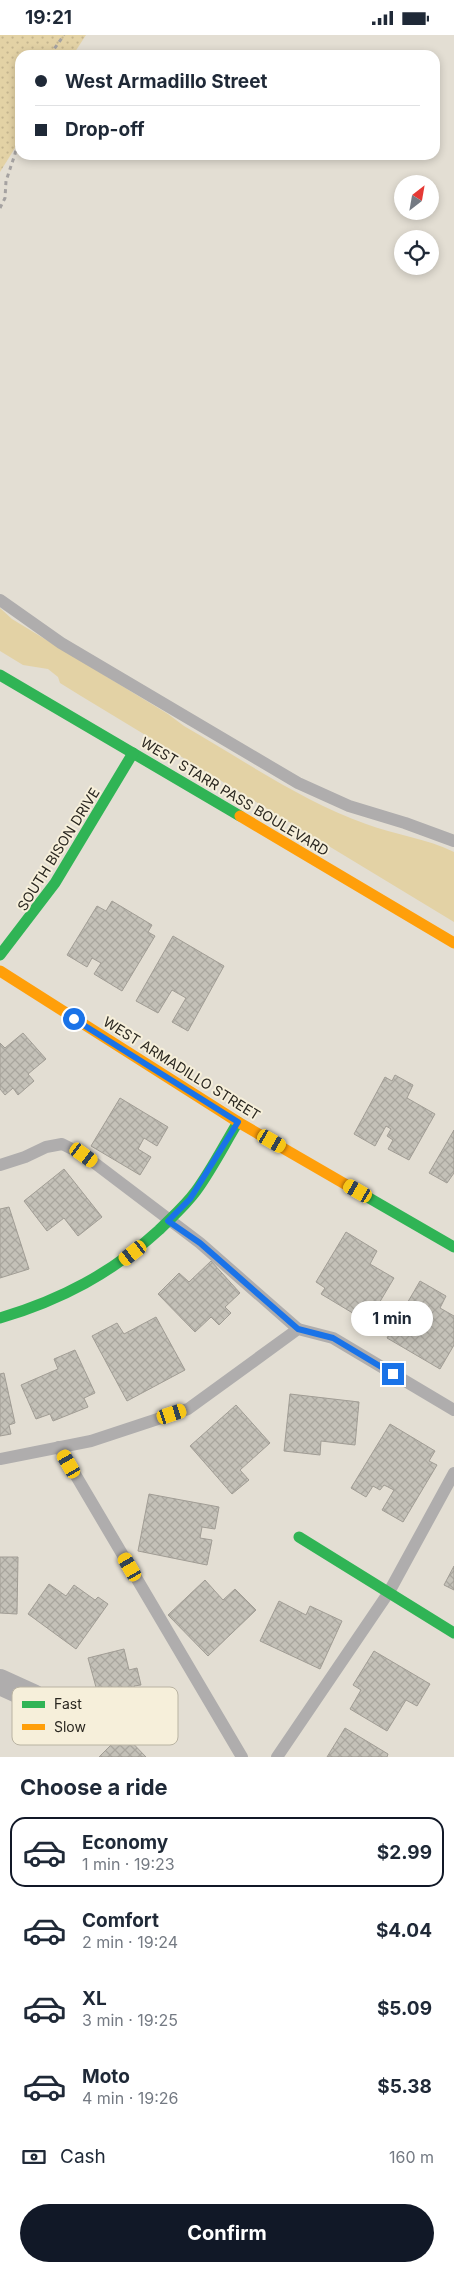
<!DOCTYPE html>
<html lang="en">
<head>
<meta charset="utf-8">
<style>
  body { margin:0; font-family:Inter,sans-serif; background:#f2f2f3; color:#1f2937; height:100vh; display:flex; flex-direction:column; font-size:19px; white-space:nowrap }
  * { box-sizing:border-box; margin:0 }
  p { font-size:16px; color:#747a83 }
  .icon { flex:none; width:28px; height:28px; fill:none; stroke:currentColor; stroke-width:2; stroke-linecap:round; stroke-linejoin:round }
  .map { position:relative; height:1722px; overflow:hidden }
  .drawer { display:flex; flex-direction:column; background:#fff; flex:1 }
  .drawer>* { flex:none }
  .hud { position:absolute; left:15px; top:15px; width:425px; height:110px; border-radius:15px; box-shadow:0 2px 8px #0003; display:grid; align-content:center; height:110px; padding:0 20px; background:#fff }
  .needle { width:32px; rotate:31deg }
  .fabs { position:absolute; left:394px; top:140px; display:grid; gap:10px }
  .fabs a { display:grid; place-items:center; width:45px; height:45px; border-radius:50%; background:#fff; box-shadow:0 2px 8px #0003; font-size:25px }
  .end { position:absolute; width:22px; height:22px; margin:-11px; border:6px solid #1a73e8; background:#fff; box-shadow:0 0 0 2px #fff }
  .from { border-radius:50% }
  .bubble { position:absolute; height:35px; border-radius:18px; background:#fff; box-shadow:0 2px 8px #0003; font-size:16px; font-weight:700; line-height:35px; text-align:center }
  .car { position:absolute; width:15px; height:30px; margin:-15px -8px; border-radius:6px; box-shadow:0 0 4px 1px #0007; background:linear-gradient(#f5c518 24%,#345 0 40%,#f5c518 0 76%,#345 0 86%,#f5c518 0) }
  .hud b { display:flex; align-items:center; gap:18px; height:48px; font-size:19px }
  .hud b+b { border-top:1px solid #e0e1e3 }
  .hud i { width:12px; height:12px; background:#1f2937 }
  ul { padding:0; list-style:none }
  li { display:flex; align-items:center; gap:15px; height:70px; margin:0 10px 8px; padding:0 10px; border:2px solid transparent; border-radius:15px }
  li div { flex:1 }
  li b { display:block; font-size:19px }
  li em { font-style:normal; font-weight:700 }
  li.selected { border-color:#111827 }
  li>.icon { width:45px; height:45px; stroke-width:1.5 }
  h2 { padding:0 20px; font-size:22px; line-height:60px }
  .pay { display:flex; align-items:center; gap:12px; height:55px; padding:0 20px; font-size:19px }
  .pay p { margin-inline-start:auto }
  .action { display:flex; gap:10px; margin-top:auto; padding:10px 20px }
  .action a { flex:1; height:58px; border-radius:30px; background:#111827; color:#fff; font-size:20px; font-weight:700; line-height:58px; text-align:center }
  .status { display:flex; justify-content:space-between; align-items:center; height:35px; padding:0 25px; background:#fff; direction:ltr }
  .status svg { height:14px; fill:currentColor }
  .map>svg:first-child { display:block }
</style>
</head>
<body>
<div class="status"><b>19:21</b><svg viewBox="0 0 49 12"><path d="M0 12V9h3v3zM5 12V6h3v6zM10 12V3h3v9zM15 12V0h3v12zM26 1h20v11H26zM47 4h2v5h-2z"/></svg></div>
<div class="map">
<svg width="454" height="1722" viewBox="0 0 454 1722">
  <defs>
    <pattern id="park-dots" width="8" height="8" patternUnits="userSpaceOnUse" patternTransform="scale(1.25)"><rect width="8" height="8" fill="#e3d2a5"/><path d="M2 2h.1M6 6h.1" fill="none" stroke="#c3b48e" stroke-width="1.8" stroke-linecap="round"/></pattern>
    <pattern id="building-cross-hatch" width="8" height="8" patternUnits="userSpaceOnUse" patternTransform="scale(1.25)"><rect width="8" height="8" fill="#c4c1b8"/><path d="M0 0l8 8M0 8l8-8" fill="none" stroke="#a9a69e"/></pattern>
  </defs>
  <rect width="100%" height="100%" fill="#e3ded3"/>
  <path fill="#e3d2a5" d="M 0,573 L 12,584 L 168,679 L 184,691 C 243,725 302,766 366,789 C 395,800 426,803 454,817 L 454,887 L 81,661 L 60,648 L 58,642 L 48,634 L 23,630 L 0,616 Z"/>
  <polygon fill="url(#park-dots)" points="0,0 86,0 73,20 20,20 20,105 0,137"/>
  <g fill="url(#building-cross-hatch)" stroke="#a19d95">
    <polygon points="112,866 152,890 148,897 155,901 122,956 94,939 101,928 92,923 87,932 67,920 97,871 106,876"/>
    <polygon points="173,901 224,931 188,996 172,987 186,963 172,955 158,978 136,966"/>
    <polygon points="23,998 46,1024 28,1039 34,1046 18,1060 13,1053 5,1060 0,1054 0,1008 5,1013"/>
    <polygon points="395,1040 413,1050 407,1063 435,1079 409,1125 388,1114 393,1105 387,1101 391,1094 386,1091 375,1111 354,1099 385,1042 392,1046"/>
    <polygon points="120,1063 168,1092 157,1111 144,1103 138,1114 151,1122 140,1140 91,1111"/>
    <polygon points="454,1095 454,1138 447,1148 429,1138"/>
    <polygon points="64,1134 102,1182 78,1201 64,1183 47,1196 24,1166"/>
    <polygon points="9,1172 29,1234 0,1243 0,1174"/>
    <polygon points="346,1197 377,1216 370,1229 394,1243 372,1280 361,1273 356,1280 321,1259 325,1253 316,1247"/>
    <polygon points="211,1226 240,1258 225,1272 231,1278 219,1290 211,1282 195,1297 158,1259 179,1238 189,1247"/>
    <polygon points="420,1246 446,1261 440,1273 454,1281 454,1310 440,1334 387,1303"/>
    <polygon points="156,1282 185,1335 127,1366 92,1301 117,1288 124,1299"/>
    <polygon points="75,1315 95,1358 84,1363 88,1372 53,1386 50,1379 36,1384 21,1350 58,1334 54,1324"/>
    <polygon points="4,1338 15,1388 9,1390 11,1399 0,1401 0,1339"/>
    <polygon points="290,1359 359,1367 355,1410 321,1406 320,1420 284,1416"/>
    <polygon points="236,1370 270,1408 240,1435 249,1445 232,1459 190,1411"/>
    <polygon points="390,1389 435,1416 429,1426 437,1430 403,1487 382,1475 394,1455 384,1450 380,1455 373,1451 366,1462 351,1453"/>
    <polygon points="149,1459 219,1472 215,1494 202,1492 200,1503 212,1505 207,1530 138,1516"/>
    <polygon points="0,1522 18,1522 17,1579 0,1578"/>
    <polygon points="454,1531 454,1555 444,1550"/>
    <polygon points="205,1545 223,1565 235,1554 256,1575 208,1621 168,1580"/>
    <polygon points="49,1549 66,1561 74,1550 95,1565 98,1562 108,1569 76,1614 28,1579"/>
    <polygon points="279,1566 306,1580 310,1571 342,1586 320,1634 260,1606"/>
    <polygon points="124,1614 129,1635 137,1633 141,1650 134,1651 140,1676 105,1685 88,1623"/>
    <polygon points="374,1616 430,1649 417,1671 406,1665 387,1696 350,1674 361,1655 353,1650"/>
    <polygon points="345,1693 388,1719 387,1722 327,1722"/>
    <polygon points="123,1698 146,1722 99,1722"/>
  </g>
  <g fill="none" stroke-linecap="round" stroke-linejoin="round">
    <g stroke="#a5a2a1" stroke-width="3" stroke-dasharray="4 4" stroke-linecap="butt">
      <polyline points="50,20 64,0"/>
      <polyline points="0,173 5,163 6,146 15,119 20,90"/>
    </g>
    <g stroke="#afadad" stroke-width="12">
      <polyline points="0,565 61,608 298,748 349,771 405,788 454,806"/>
      <polyline points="0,1130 25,1122 46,1112 62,1109 84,1120 200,1208 298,1294"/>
      <polyline points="59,1412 242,1722"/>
      <polyline points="0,1424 91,1406 188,1374 298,1294 333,1303 454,1375"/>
      <polyline points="277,1722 389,1557 454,1438"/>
    </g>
    <polyline stroke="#afadad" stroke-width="26" points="0,1647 33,1662"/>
    <g stroke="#30b455" stroke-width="11">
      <polyline points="0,640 240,781"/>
      <polyline points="0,920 55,848 133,718"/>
      <polyline points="357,1156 454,1212"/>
      <path d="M 0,1283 C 61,1265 112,1238 159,1195 C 172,1182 185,1171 196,1156 C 212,1134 224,1110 238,1087"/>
      <polyline points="299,1502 454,1598"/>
    </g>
    <g stroke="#ff9f0a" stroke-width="11">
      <polyline points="240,781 454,908"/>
      <polyline points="0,936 238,1087 357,1156"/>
    </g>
  </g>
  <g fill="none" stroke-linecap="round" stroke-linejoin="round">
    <polyline stroke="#1a73e8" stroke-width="6" points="74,984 238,1087 190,1164 168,1186 200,1208 298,1294 333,1303 393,1339"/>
  </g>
  <g text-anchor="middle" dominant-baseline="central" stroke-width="4" stroke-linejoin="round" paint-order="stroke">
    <g font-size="14" fill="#2a2720" stroke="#f6efda">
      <text transform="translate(235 761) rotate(31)">WEST STARR PASS BOULEVARD</text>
      <text transform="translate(58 814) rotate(-58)">SOUTH BISON DRIVE</text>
      <text transform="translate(182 1033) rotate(32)">WEST ARMADILLO STREET</text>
    </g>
  </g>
  <rect x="12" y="1652" width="166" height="58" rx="8" fill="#f6efda" stroke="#b9b3a2" stroke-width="1"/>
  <rect x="22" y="1666" width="23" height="7" fill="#30b455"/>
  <rect x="22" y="1689" width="23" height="6" fill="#ff9f0a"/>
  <g font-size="14" fill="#2a2720">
    <text x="54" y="1674">Fast</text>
    <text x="54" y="1697">Slow</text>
  </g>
</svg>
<div class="fabs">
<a><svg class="needle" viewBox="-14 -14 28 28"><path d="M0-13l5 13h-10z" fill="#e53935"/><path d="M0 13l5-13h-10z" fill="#747a83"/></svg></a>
<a><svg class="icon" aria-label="locate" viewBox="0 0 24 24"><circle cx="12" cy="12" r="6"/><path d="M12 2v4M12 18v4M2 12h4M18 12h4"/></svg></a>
</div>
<i class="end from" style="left:74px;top:984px"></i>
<i class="end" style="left:393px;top:1339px"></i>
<div class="bubble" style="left:351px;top:1266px;width:82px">1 min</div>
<i class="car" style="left:272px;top:1106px;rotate:120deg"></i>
<i class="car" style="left:84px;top:1120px;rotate:126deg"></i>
<i class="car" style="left:358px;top:1156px;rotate:300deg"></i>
<i class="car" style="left:133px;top:1218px;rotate:232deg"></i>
<i class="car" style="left:172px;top:1379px;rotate:72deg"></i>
<i class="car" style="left:69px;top:1429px;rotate:330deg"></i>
<i class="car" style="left:130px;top:1532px;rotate:330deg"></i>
<div class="hud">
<b><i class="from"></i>West Armadillo Street</b>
<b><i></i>Drop-off</b>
</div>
</div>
<section class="drawer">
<h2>Choose a ride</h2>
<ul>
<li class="selected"><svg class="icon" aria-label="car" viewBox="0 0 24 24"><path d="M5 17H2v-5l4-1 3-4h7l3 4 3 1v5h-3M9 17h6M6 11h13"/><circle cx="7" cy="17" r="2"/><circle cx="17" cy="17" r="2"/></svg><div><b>Economy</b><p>1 min · 19:23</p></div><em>$2.99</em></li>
<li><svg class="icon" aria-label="car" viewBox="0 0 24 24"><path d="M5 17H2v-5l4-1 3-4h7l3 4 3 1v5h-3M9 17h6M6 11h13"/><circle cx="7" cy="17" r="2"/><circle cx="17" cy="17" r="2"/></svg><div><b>Comfort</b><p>2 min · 19:24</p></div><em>$4.04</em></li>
<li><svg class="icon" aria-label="car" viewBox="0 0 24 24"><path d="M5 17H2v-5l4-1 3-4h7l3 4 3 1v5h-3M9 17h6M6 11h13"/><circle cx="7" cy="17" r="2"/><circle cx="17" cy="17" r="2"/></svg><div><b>XL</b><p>3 min · 19:25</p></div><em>$5.09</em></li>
<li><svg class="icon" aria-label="car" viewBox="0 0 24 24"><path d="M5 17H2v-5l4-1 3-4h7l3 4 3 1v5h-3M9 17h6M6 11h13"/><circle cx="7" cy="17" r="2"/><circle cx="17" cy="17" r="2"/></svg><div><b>Moto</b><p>4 min · 19:26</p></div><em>$5.38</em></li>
</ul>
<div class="pay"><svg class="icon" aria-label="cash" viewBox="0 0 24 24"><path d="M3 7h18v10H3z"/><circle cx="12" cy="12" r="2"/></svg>Cash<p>160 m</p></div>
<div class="action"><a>Confirm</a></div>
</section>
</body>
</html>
